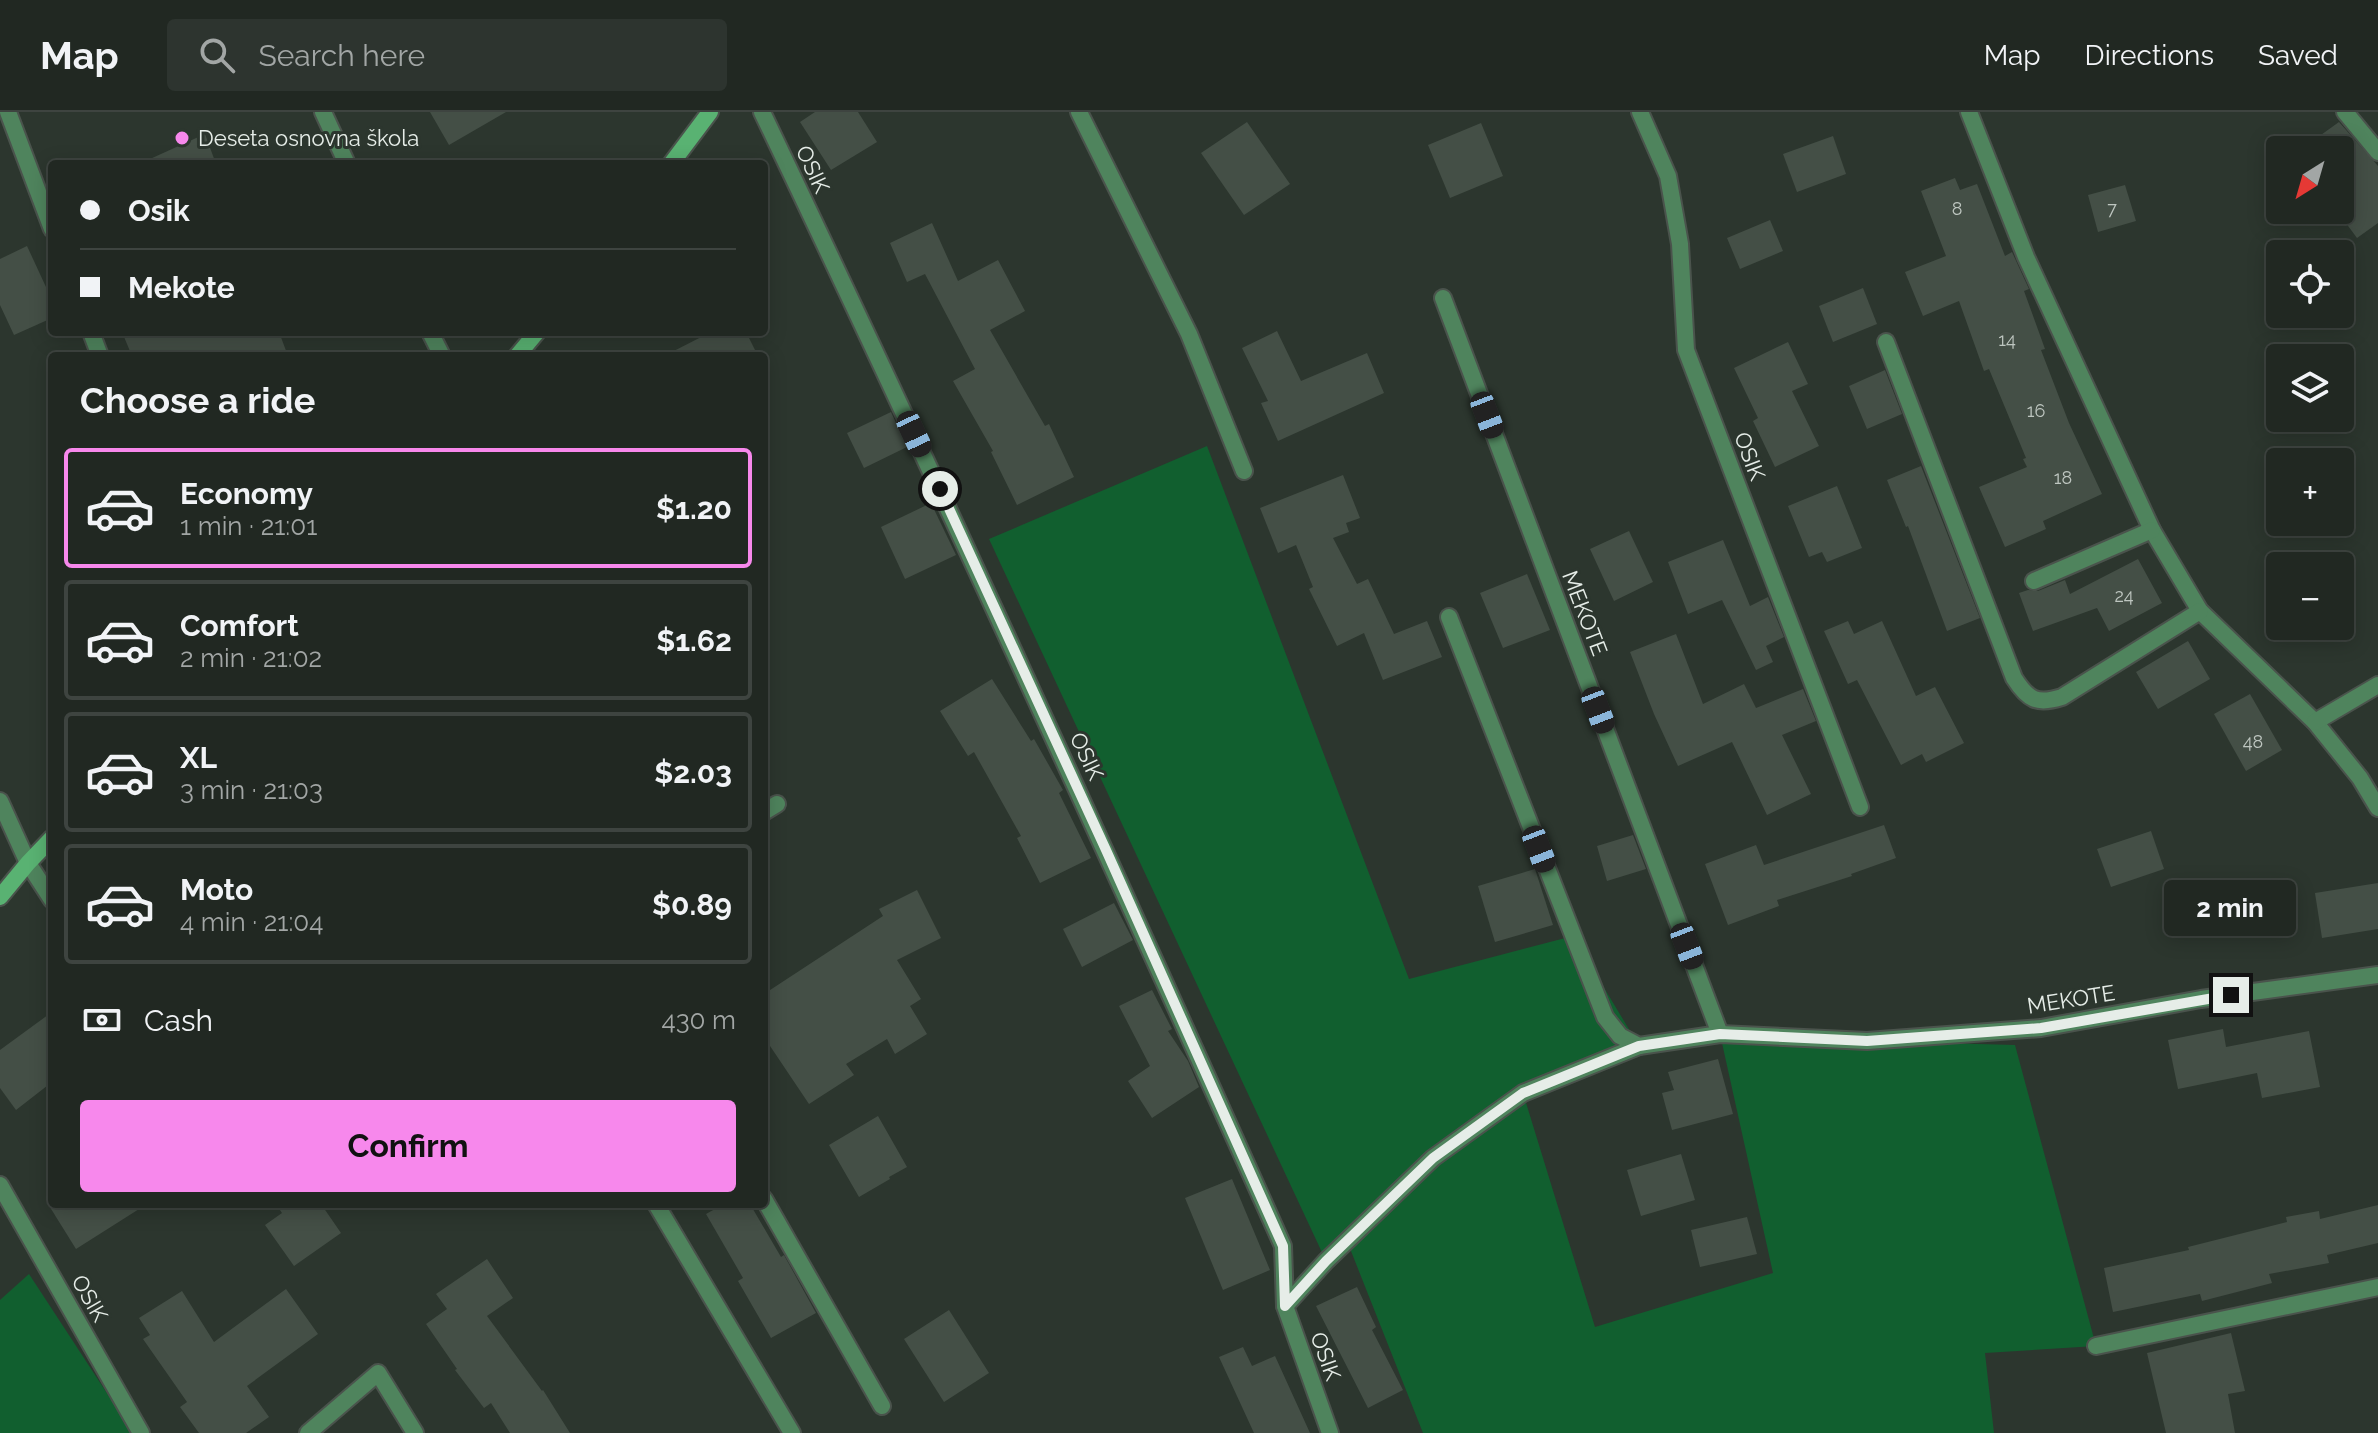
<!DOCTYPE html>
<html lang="en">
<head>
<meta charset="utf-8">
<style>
  body { margin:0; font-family:Raleway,sans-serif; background:#2d342f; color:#f1f3f6; height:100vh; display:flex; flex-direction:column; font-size:30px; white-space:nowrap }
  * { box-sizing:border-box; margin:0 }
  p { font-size:26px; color:#a2a6a5 }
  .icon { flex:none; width:44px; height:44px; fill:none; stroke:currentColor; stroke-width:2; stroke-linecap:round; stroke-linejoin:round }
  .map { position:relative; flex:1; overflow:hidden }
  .drawer { position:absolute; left:48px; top:240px; width:720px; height:856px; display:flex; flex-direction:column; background:#212822; border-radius:8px; box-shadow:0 4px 20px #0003,0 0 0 2px #3e4440 }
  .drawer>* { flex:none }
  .hud { position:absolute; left:48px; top:48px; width:720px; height:176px; border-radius:8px; box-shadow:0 4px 20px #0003,0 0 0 2px #3e4440; display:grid; align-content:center; height:176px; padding:0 32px; background:#212822 }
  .needle { width:52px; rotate:217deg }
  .controls { position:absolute; left:2266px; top:24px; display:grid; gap:16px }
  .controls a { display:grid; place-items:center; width:88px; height:88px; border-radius:8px; background:#212822; box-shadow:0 4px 20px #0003,0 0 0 2px #3e4440; font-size:40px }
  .end { position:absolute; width:36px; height:36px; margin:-18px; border:10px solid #e6ede8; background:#111; box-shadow:0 0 0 4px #111 }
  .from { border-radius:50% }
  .bubble { position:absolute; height:56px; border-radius:8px; background:#212822; box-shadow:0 4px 20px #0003,0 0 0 2px #3e4440; font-size:26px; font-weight:700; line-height:56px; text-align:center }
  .car { position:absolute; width:24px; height:48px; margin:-24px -12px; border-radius:10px; box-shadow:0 0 6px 2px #0007; background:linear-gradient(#222 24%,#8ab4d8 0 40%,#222 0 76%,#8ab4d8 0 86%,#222 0) }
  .hud b { display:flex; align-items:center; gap:28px; height:76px; font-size:30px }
  .hud b+b { border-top:2px solid #3e4440 }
  .hud i { width:20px; height:20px; background:#f1f3f6 }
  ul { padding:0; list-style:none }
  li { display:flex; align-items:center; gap:24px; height:120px; margin:0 16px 12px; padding:0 16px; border:4px solid #3e4440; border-radius:8px }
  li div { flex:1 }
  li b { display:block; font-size:30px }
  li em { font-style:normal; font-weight:700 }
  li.current { border-color:#f788ec }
  li>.icon { width:72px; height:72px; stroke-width:1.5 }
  h2 { padding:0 32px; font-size:36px; line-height:96px }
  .pay { display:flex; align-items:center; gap:20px; height:88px; padding:0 32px; font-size:30px }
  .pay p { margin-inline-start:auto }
  .primary-button { display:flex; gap:16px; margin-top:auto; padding:16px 32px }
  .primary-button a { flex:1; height:92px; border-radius:8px; background:#f788ec; color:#111; font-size:32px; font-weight:700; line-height:92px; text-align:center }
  header { display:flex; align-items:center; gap:48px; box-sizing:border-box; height:112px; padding:0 40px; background:#212822; border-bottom:2px solid #3e4440 }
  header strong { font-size:38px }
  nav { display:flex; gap:44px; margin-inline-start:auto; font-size:28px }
  .search { width:560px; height:72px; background:#2d342f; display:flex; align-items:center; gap:20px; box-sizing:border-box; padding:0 28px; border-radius:8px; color:#a2a6a5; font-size:30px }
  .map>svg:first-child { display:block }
</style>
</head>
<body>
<header>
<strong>Map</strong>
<div class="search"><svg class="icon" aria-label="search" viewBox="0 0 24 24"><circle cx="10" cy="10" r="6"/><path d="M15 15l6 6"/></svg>Search here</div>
<nav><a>Map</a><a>Directions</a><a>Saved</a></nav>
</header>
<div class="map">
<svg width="2378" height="1321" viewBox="0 0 2378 1321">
  <rect width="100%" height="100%" fill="#2c362e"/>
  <g fill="#115f2f">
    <polygon points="1207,334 1409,867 1573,824 1639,934 1523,981 1595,1215 1773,1161 1720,922 1867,929 2015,933 2096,1234 1985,1241 1994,1321 1423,1321 1347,1129 1326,1149 989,427"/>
    <polygon points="29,1162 133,1321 0,1321 0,1188"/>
  </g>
  <g fill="#444f46">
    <polygon points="430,0 506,0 449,33"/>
    <polygon points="815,0 858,0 877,30 831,58 800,10"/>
    <polygon points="1247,10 1290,72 1244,103 1201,41"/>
    <polygon points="2339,10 2378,54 2378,111 2357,126 2340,103 2340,38 2300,38"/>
    <polygon points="1481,11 1503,64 1450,86 1428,33"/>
    <polygon points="205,22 216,52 139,52"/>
    <polygon points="1833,24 1846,62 1797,80 1783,42"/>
    <polygon points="1955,66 1960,78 1977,72 2005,144 2012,140 2029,177 2024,179 2045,237 2041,238 2069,311 2102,382 2043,409 2046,417 2005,435 1979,375 2027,355 2023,347 2026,346 1989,257 1984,259 1959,189 1923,204 1905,160 1946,144 1921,79"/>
    <polygon points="2125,73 2136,109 2098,120 2088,83"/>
    <polygon points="1770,108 1783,139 1740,157 1727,126"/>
    <polygon points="932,111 958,169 998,148 1025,199 990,218 1045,314 1049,312 1074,365 1017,393 991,340 993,339 953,269 975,257 925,162 907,170 890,131"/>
    <polygon points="27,134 52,188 52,206 14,223 0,193 0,147"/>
    <polygon points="1863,176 1877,212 1833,230 1819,194"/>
    <polygon points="1277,219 1301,269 1367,241 1384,281 1278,329 1261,291 1268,289 1242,236"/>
    <polygon points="122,220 279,220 288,244 132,244"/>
    <polygon points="711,220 746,220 758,244 664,244"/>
    <polygon points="1788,230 1808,272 1792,279 1819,334 1775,355 1753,309 1758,306 1734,256"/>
    <polygon points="1885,258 1902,302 1867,317 1849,274"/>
    <polygon points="891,300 907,335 864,356 847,321"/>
    <polygon points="1921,354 1980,506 1947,519 1908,414 1906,415 1887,368"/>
    <polygon points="1343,363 1360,406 1346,411 1349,420 1333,426 1357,472 1368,467 1394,522 1427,509 1442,545 1383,568 1364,521 1337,534 1309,477 1313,475 1296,433 1278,441 1260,396"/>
    <polygon points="1837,374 1862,436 1827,450 1822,440 1809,445 1788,394"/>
    <polygon points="931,391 956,443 905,467 881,415"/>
    <polygon points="1629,419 1653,470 1614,489 1590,437"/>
    <polygon points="1723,428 1750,494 1768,485 1784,525 1766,534 1773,550 1756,558 1722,488 1688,502 1668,450"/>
    <polygon points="2138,447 2162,491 2109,519 2097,496 2033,519 2019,481 2028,478 2038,479 2065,468 2070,482"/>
    <polygon points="1527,462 1550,518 1503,536 1480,481"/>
    <polygon points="1848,509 1854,522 1882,509 1916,584 1935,575 1964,631 1926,650 1922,642 1901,653 1857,568 1848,572 1824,519"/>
    <polygon points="1676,522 1703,592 1744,572 1756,596 1803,577 1816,609 1782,623 1811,682 1767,703 1732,630 1678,654 1654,602 1630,540"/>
    <polygon points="2188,529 2210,567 2158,597 2136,560"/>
    <polygon points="992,567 1031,629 1034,627 1063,678 1059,681 1091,746 1040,771 1017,726 1021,724 974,640 968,644 940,599"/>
    <polygon points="2250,582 2282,638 2246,659 2214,602"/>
    <polygon points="1884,713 1896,746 1851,762 1852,764 1777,788 1779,794 1728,813 1705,752 1756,733 1764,753"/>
    <polygon points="2151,719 2164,757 2111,775 2097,737"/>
    <polygon points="1633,723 1646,757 1607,769 1597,734"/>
    <polygon points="1535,757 1553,813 1495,830 1478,774"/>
    <polygon points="2378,771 2378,817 2322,826 2315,781"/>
    <polygon points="917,778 941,826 897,848 921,887 910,894 927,922 895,942 887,927 846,952 854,963 809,992 764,925 764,882 883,804 879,797"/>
    <polygon points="1114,791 1133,828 1082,855 1063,817"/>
    <polygon points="1152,878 1172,917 1168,919 1188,949 1199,975 1152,1006 1128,969 1150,954 1119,894"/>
    <polygon points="52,900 52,970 16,998 0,976 0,938"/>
    <polygon points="2223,917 2226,935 2309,919 2320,975 2262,986 2257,961 2178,977 2168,928"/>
    <polygon points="1718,947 1733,1002 1672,1018 1662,981 1674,978 1668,960"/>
    <polygon points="878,1004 907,1055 889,1065 890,1067 859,1085 829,1033"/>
    <polygon points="1681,1042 1695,1088 1641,1104 1627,1058"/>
    <polygon points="1232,1067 1270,1158 1223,1178 1185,1086"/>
    <polygon points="48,1092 147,1092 76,1137"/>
    <polygon points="276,1092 321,1092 341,1121 294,1154 265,1113 282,1101"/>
    <polygon points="724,1092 750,1092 781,1145 784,1143 816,1201 771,1226 738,1169 743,1166 706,1102"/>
    <polygon points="2378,1093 2378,1131 2327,1143 2329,1151 2269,1162 2272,1171 2202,1189 2200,1182 2113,1200 2104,1156 2189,1138 2188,1135 2287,1110 2286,1105 2319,1099 2320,1107"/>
    <polygon points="1747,1105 1757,1142 1700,1155 1691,1118"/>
    <polygon points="487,1147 513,1186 487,1204 542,1279 543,1278 570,1321 510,1321 491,1291 484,1296 455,1258 457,1257 426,1212 447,1197 436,1182"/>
    <polygon points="1357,1175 1376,1215 1372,1218 1403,1278 1368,1296 1316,1194"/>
    <polygon points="286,1177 318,1222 247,1274 269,1305 246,1321 199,1321 180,1295 187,1290 143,1227 150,1223 139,1206 182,1179 214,1230"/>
    <polygon points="949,1198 989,1261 944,1290 904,1227"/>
    <polygon points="2231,1221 2245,1279 2228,1282 2235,1321 2166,1321 2147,1241"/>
    <polygon points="1243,1235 1252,1254 1275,1244 1310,1321 1254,1321 1219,1245"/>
  </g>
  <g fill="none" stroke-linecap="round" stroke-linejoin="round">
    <defs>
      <g id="street">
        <polyline points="8,0 52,117"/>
        <polyline points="323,0 347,52"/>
        <path d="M 762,0 C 941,376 1113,754 1283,1134 L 1285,1194 L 1330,1321"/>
        <polyline points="1079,0 1189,222 1244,359"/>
        <polyline points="1640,0 1668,64 1680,132 1686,238 1860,695"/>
        <polyline points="1969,0 2026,145 2152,418 2200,499 2315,610 2360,666 2378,696"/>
        <polyline points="2345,0 2378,40"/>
        <polyline points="1443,186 1720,922"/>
        <polyline points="91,220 100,244"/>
        <polyline points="430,220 442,244"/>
        <path d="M 1886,230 L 2014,566 C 2028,588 2037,593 2062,585 L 2200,499"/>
        <polyline points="2034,469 2152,418"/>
        <polyline points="1449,505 1605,905 1620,924 1639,934 1720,922 1867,929 2041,916 2201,887 2378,863"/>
        <polyline points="2315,610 2378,573"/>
        <polyline points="0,689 28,751 52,788"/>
        <polyline points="764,700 777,692"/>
        <polyline points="0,1073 141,1321"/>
        <polyline points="764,1087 882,1294"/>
        <polyline points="656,1092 792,1321"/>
        <polyline points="1285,1194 1326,1149 1433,1046 1523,981 1639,934"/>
        <polyline points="2096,1234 2378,1175"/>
        <polyline points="308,1321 378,1261 415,1321"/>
      </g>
      <g id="secondary">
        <polyline points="671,52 710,0"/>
        <polyline points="517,244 537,220"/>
        <polyline points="0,785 28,751 52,726"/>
      </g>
    </defs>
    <use href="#street" stroke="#4a534c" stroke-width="20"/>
    <use href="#secondary" stroke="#4a534c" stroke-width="20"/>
    <use href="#street" stroke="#4f845d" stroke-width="16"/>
    <use href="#secondary" stroke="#59b272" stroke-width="16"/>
  </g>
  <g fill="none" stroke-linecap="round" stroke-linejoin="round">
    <polyline stroke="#e6ede8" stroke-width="10" points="940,377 1106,738 1283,1134 1285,1194 1326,1149 1433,1046 1523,981 1639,934 1720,922 1867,929 2041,916 2231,883"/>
  </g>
  <circle fill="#f788ec" stroke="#2c362e" stroke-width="3" cx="182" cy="26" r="8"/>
  <g text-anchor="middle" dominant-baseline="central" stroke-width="6" stroke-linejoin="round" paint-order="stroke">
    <g font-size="18" fill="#bec6c0">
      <text x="1957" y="96">8</text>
      <text x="2112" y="96">7</text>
      <text x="2007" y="227">14</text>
      <text x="2036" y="298">16</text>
      <text x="2063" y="365">18</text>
      <text x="2124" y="483">24</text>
      <text x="2253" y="629">48</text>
    </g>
    <g font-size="22" fill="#e6ede8" stroke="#2c362e" text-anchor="start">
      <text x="198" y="26">Deseta osnovna škola</text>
    </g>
    <g font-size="22" fill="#e6ede8" stroke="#2c362e">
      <text transform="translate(813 57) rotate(65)">OSIK</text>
      <text transform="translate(1750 344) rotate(69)">OSIK</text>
      <text transform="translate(1585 501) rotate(69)">MEKOTE</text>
      <text transform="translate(1087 644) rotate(65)">OSIK</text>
      <text transform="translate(2071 887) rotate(-9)">MEKOTE</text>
      <text transform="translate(90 1186) rotate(60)">OSIK</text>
      <text transform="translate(1326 1244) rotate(70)">OSIK</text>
    </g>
  </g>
</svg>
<div class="controls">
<a><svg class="needle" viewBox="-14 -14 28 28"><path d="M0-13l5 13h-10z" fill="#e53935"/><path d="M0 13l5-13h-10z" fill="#a2a6a5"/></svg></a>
<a><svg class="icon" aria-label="locate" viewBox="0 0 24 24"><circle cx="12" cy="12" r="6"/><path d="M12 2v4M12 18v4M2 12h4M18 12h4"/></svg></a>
<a><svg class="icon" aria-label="layers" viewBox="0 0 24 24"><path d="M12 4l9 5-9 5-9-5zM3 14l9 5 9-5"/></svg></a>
<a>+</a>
<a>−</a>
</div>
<i class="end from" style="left:940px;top:377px"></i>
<i class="end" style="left:2231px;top:883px"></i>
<div class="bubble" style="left:2164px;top:768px;width:132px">2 min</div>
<i class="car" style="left:1487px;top:303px;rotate:159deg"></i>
<i class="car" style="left:914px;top:322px;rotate:155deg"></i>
<i class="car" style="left:1598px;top:598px;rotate:159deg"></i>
<i class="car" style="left:1539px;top:737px;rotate:159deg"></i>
<i class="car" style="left:1687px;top:834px;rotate:159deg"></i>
<div class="hud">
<b><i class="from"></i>Osik</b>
<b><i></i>Mekote</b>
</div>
<section class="drawer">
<h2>Choose a ride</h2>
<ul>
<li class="current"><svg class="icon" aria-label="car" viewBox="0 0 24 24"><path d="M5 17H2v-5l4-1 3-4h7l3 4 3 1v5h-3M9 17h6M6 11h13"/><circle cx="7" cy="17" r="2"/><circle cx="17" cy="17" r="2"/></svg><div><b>Economy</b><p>1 min · 21:01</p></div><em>$1.20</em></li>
<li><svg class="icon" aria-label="car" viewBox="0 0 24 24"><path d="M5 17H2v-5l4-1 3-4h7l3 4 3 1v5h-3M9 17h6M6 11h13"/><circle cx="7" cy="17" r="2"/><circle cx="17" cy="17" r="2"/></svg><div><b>Comfort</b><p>2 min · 21:02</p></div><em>$1.62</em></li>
<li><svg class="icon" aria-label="car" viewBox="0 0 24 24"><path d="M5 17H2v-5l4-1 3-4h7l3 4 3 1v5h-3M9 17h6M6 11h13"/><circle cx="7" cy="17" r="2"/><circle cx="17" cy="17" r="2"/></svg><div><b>XL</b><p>3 min · 21:03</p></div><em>$2.03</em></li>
<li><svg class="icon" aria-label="car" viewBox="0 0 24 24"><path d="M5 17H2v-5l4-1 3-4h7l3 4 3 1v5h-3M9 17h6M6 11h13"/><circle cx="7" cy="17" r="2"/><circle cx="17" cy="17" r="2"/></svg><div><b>Moto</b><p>4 min · 21:04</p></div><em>$0.89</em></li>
</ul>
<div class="pay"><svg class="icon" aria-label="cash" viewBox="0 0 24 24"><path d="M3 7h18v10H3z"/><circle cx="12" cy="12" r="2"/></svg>Cash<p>430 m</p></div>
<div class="primary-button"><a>Confirm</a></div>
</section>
</div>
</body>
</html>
